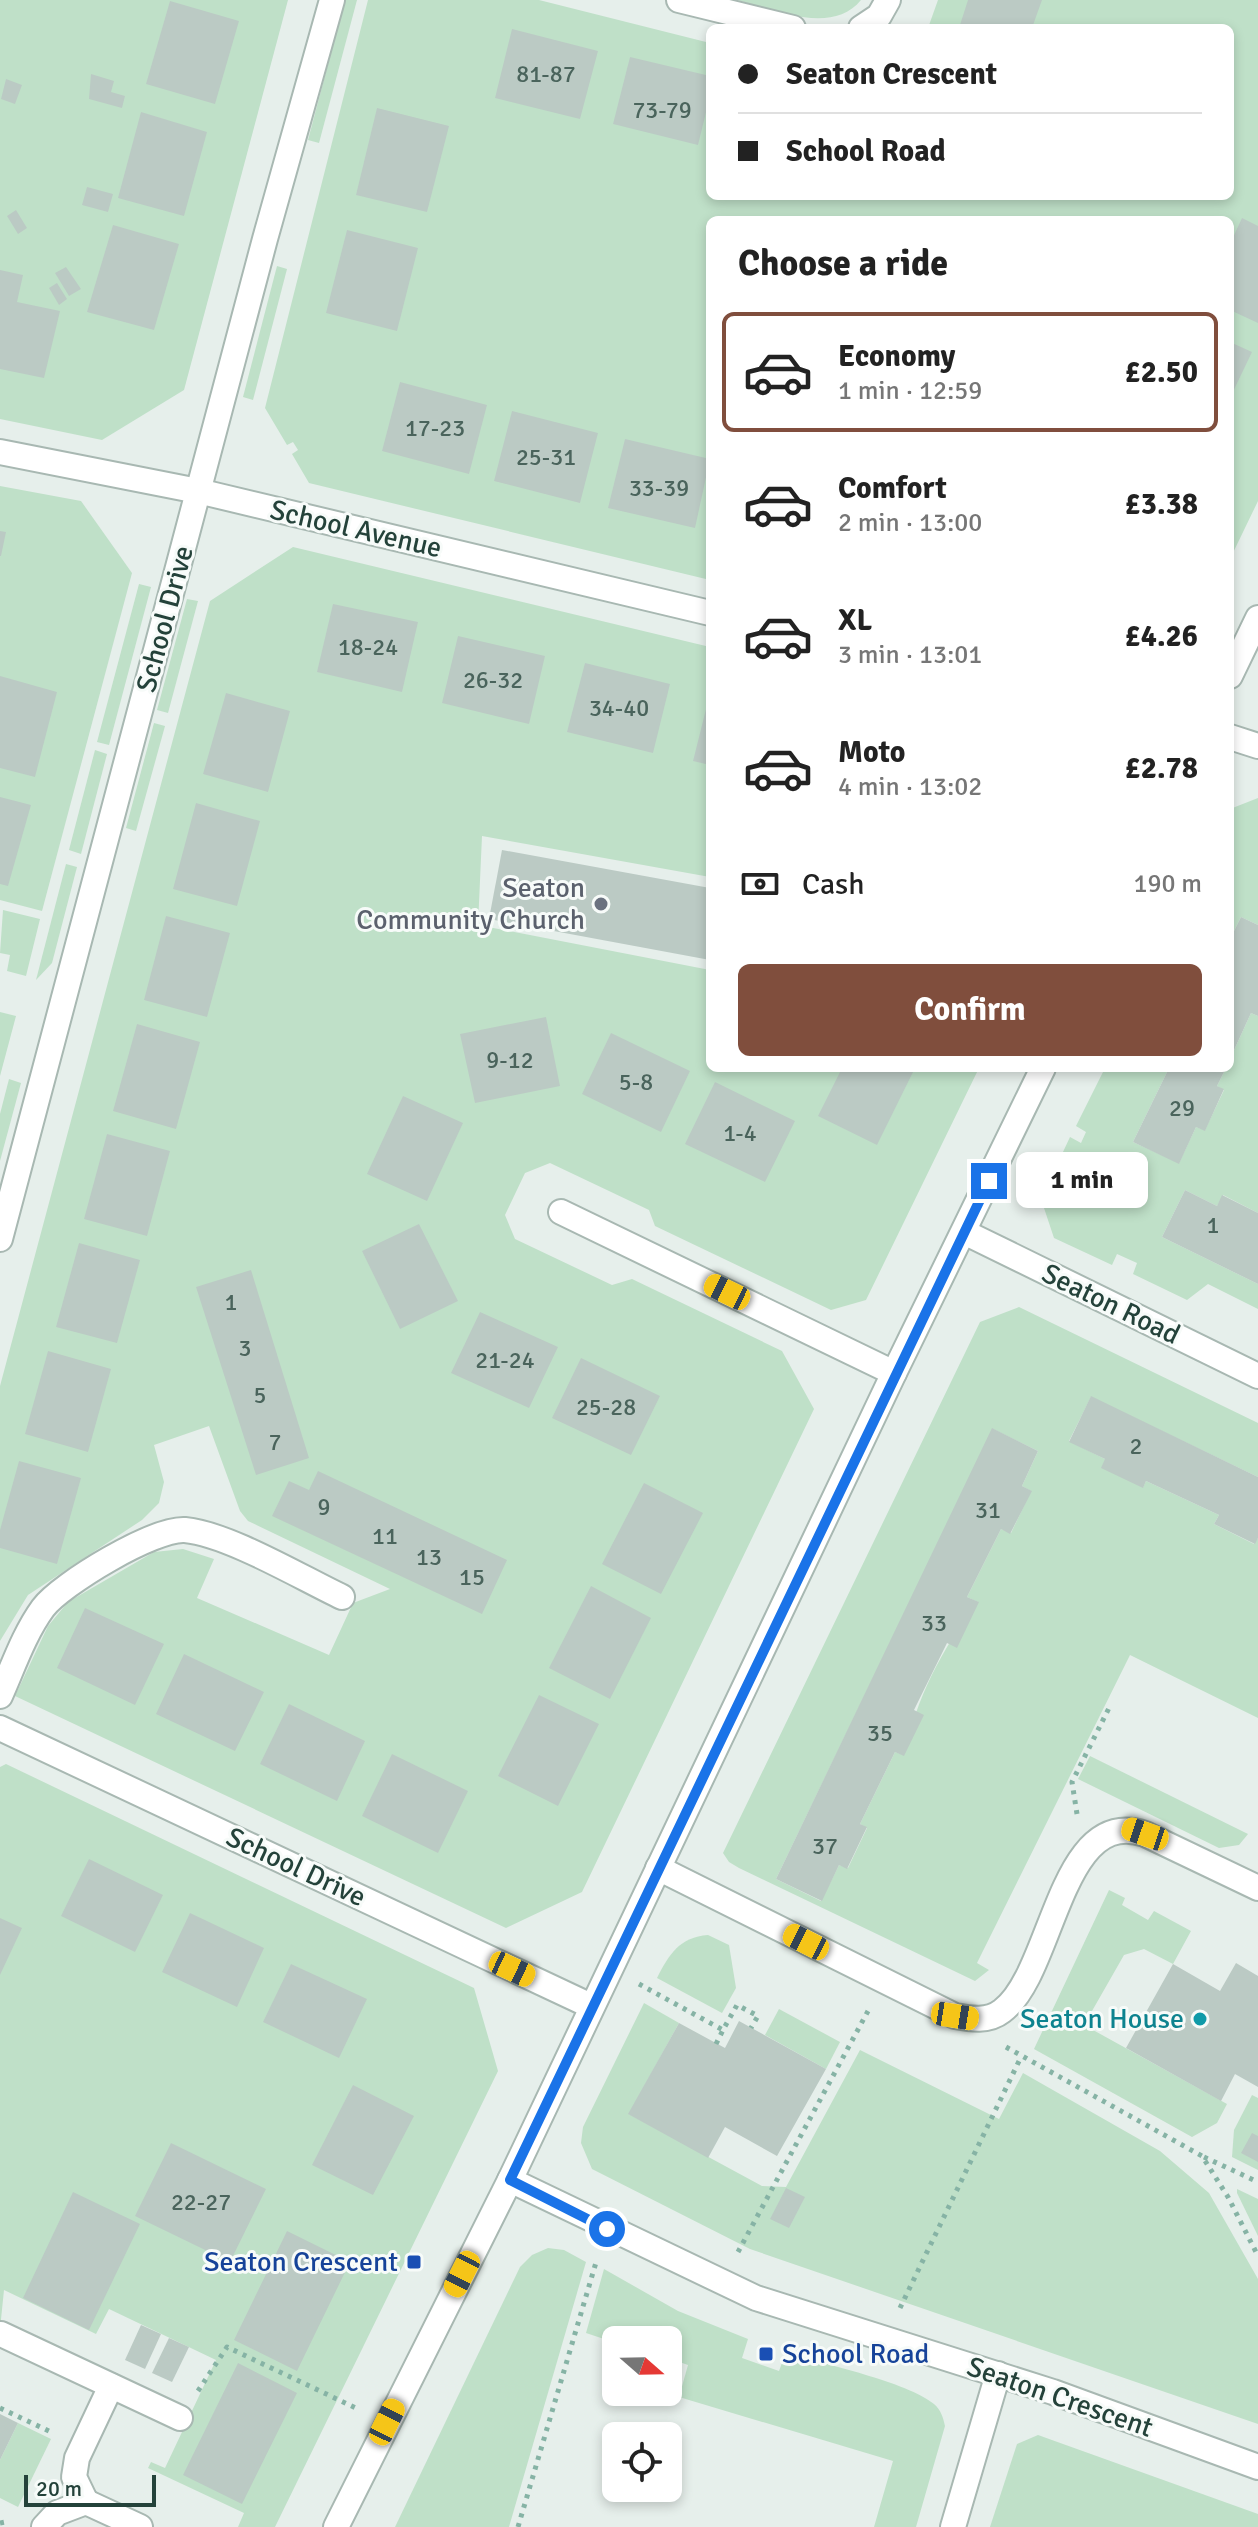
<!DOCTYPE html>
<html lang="en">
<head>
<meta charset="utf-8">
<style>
  body { margin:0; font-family:Signika,sans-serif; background:#f6f6f6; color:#222; height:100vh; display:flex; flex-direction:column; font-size:30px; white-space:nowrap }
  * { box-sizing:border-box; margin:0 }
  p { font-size:26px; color:#767676 }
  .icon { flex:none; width:44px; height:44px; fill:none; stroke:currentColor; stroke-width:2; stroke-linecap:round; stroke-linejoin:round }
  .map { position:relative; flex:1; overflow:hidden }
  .side { position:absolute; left:706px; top:216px; width:528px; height:856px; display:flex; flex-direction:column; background:#fff; border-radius:12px; box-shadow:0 4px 12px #0003 }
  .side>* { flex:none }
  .top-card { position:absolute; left:706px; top:24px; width:528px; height:176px; border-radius:12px; box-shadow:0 4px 12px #0003; display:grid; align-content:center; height:176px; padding:0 32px; background:#fff }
  .needle { width:52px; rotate:110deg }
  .fabs { position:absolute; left:602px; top:2326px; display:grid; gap:16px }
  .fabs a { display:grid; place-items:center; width:80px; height:80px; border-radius:12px; background:#fff; box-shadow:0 4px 12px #0003; font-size:40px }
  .scale { position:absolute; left:24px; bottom:20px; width:132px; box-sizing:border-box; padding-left:8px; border:4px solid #24423a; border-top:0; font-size:22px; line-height:28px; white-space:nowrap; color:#24423a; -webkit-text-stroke:6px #f7fbf9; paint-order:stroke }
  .end { position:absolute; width:36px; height:36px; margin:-18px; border:10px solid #1a73e8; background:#fff; box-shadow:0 0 0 4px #fff }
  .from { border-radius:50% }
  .bubble { position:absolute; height:56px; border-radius:12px; background:#fff; box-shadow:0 4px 12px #0003; font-size:26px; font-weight:700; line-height:56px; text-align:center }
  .car { position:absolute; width:24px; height:48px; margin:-24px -12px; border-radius:10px; box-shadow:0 0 6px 2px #0007; background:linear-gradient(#f5c518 24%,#345 0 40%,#f5c518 0 76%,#345 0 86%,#f5c518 0) }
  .top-card b { display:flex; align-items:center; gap:28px; height:76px; font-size:30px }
  .top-card b+b { border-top:2px solid #e0e0e0 }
  .top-card i { width:20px; height:20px; background:#222 }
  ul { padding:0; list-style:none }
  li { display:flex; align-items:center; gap:24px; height:120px; margin:0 16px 12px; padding:0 16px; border:4px solid transparent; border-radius:12px }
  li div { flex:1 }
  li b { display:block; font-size:30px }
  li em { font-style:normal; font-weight:700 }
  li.selected { border-color:#804e3d }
  li>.icon { width:72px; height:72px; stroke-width:1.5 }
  h2 { padding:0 32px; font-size:36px; line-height:96px }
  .pay { display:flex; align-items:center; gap:20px; height:88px; padding:0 32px; font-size:30px }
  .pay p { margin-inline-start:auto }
  .cta { display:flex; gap:16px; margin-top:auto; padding:16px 32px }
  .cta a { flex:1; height:92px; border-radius:12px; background:#804e3d; color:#fff; font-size:32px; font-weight:700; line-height:92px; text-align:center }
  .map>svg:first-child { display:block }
</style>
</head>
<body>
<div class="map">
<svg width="1258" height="2527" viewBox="0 0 1258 2527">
  <rect width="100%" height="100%" fill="#e6efeb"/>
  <g fill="#bfe0c8" fill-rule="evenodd">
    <polygon points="0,0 288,0 184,390 102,440 0,419"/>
    <polygon points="345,0 357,0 319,143 308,140"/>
    <polygon points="368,0 539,0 710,43 710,196 1230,196 1230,28 928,28 938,0 1258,0 1258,501 1230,559 1230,220 710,220 710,580 309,483 292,454 298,450 293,442 287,445 265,408"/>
    <path d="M 737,0 L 861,0 C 832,36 773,9 737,0 Z"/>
    <polygon points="277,266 287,269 253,400 243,397"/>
    <polygon points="0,486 81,501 132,573 42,911 0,900"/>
    <polygon points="293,547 710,647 710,877 482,836 478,925 710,970 710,1068 979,1068 866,1300 831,1310 655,1226 649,1210 550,1163 525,1173 505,1215 515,1239 612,1285 632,1279 782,1351 814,1409 582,1892 506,1928 15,1696 48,1626 68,1602 154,1552 183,1549 214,1559 197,1598 329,1655 353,1603 390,1589 248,1521 240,1511 209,1426 154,1445 164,1482 159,1503 142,1520 28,1595 0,1641 0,1386 210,601"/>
    <polygon points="139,584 151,587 109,745 97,742"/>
    <polygon points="187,599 198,601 168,713 157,710"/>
    <polygon points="154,723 165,726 136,831 126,828"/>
    <polygon points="95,750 107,754 81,854 69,850"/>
    <polygon points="1258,798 1258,925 1241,917 1230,939 1230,809"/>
    <polygon points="66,864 77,867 52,963 36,980"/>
    <polygon points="3,910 40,919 26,976 7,971 10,955 0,953"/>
    <polygon points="0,1012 16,1016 0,1076"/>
    <polygon points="1251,1013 1258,1016 1258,1213 1223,1195 1217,1206 1185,1190 1162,1237 1258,1284 1258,1309 1208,1284 1187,1300 1133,1274 1137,1263 1117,1254 1112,1265 1054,1238 1041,1199 1070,1137 1081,1143 1086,1132 1076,1126 1105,1068 1169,1068 1133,1142 1179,1163 1196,1127 1205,1130 1224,1090 1217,1086 1226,1068 1230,1068 1230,1059"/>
    <polygon points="9,1079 21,1083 0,1161 0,1114"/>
    <path d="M 1019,1307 L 1258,1423 L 1258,1477 L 1091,1397 L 1069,1441 L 1105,1459 L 1143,1487 L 1146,1481 L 1219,1515 L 1214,1524 L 1254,1544 L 1258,1538 L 1258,1718 L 1130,1655 L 977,1963 L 989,1970 L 975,1981 L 739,1868 L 729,1862 L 723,1853 L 980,1322 ZM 993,1429 L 1038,1451 L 1022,1486 L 1031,1491 L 1011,1533 L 1001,1529 L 967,1597 L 978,1602 C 941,1650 917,1697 904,1755 L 895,1752 L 860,1824 L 867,1828 L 848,1868 L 839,1865 L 821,1901 L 776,1879 Z"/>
    <polygon points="1090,1756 1248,1834 1239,1845 1219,1848 1078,1779"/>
    <polygon points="6,1764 474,1988 498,2071 275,2527 238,2527 244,2513 148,2468 151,2462 165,2468 216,2360 109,2309 96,2334 4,2290 0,2329 0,1767"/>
    <polygon points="1109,1890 1125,1898 1122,1905 1148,1920 1154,1911 1191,1931 1173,1964 1144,1949 1124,1955 1084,2025 1227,2104 1217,2123 1192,2137 1034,2049"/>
    <path d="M 708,1935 L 729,1945 L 736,1988 L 722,2013 L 657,1978 C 669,1954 680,1937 708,1935 Z"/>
    <polygon points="644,2003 679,2023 629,2114 762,2186 786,2187 860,2050 999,2119 1023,2073 1160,2151 1209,2193 1258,2279 1258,2424 750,2249 592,2169 581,2143 583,2127"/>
    <polygon points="779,2009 840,2042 826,2069 765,2035"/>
    <polygon points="1252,2095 1258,2098 1258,2170 1232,2157 1234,2130"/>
    <polygon points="1237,2189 1258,2199 1258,2236 1237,2193"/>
    <polygon points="548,2248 564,2250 586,2262 509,2527 395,2527 520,2267 532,2255"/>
    <path d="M 604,2269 L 678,2311 L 748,2339 L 742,2358 L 779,2371 L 786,2352 C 822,2364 908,2382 934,2404 C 941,2410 943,2417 945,2426 L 916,2527 L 874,2527 L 893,2461 L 679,2397 L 688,2365 L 668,2358 L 668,2340 L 616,2343 L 586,2333 Z"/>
    <polygon points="18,2423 51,2439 18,2507 0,2498 0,2460"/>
    <polygon points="1038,2435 1258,2514 1258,2527 990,2527 1017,2444"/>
  </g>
  <g fill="#bbcac4">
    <polygon points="968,0 1042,0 1032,28 959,28"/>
    <polygon points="170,1 239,21 215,104 146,84"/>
    <polygon points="512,29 598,51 580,119 495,98"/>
    <polygon points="630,57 710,76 710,96 698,145 613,124"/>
    <polygon points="91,74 114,81 111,92 125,96 122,108 89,99"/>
    <polygon points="6,79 22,85 15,104 1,99"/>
    <polygon points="377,108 449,126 427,212 356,195"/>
    <polygon points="141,112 207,132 184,216 118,198"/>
    <polygon points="87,187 113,194 108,212 82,205"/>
    <polygon points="16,210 27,228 18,234 7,216"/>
    <polygon points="1242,218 1258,226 1258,323 1230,310 1230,244"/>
    <polygon points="113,225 179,244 154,330 87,312"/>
    <polygon points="347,230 418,248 397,331 326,313"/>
    <polygon points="66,267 81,289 69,296 55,273"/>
    <polygon points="0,270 23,275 17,302 60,311 44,378 0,369"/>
    <polygon points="57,283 67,299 59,305 49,288"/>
    <polygon points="1230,342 1252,352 1230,398"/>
    <polygon points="400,382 487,405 469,474 382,451"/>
    <polygon points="512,411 598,433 580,503 494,481"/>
    <polygon points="625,439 710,459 695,528 608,508"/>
    <polygon points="0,531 6,532 1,556 0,556"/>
    <polygon points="333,604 418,622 402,692 317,672"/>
    <polygon points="458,636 545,656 529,724 442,703"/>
    <polygon points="585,663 670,684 653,753 567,732"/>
    <polygon points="0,676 57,692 35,777 0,768"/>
    <polygon points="226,693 290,711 268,792 203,774"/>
    <polygon points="709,697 710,697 710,765 693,761"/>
    <polygon points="0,797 31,805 8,886 0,884"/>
    <polygon points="196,803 260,821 237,906 173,889"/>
    <polygon points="502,850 710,888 710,960 489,919"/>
    <polygon points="166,916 230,933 207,1017 144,1000"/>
    <polygon points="1241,917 1258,925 1258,1016 1251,1013 1230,1059 1230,939"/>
    <polygon points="546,1017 560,1086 475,1103 460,1034"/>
    <polygon points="137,1024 200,1042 176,1129 113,1111"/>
    <polygon points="611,1033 690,1071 661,1132 582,1094"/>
    <polygon points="842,1068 915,1068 877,1145 818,1116"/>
    <polygon points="1169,1068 1226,1068 1217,1086 1224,1089 1205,1131 1196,1127 1179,1164 1133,1142"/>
    <polygon points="715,1082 795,1121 765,1182 685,1144"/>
    <polygon points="403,1096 463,1123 427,1201 367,1174"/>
    <polygon points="107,1134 170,1151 147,1236 84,1219"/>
    <polygon points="1185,1190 1217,1206 1222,1195 1258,1213 1258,1284 1162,1237"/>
    <polygon points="419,1224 458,1301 400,1329 362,1251"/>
    <polygon points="79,1243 140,1260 117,1343 56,1327"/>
    <polygon points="251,1270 309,1458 256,1475 196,1287"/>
    <polygon points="480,1312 558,1347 529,1408 451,1373"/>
    <polygon points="48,1351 111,1369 88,1452 25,1434"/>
    <polygon points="581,1358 660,1396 631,1455 552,1418"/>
    <polygon points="1091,1396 1258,1477 1258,1538 1255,1544 1214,1524 1219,1515 1146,1481 1143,1488 1101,1468 1105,1459 1069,1442"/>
    <polygon points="992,1428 1038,1451 1022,1486 1032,1491 1010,1534 1001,1529 967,1597 979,1602 957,1648 947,1643 914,1710 924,1715 904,1756 895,1752 860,1824 867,1827 847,1869 839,1865 822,1901 776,1879"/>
    <polygon points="19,1461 81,1478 57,1564 0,1548 0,1530"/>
    <polygon points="318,1471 507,1560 482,1614 272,1516 289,1481 309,1490"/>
    <polygon points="644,1483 703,1513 661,1594 602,1564"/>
    <polygon points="591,1586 651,1618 610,1699 549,1668"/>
    <polygon points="85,1608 164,1644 135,1705 57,1668"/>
    <polygon points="184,1654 264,1692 235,1751 156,1714"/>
    <polygon points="539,1695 599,1724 558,1806 498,1776"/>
    <polygon points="289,1704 365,1741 337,1801 260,1764"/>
    <polygon points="392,1754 468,1791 438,1853 362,1816"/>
    <polygon points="89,1859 163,1895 135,1952 61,1916"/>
    <polygon points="190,1913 264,1948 237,2007 162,1972"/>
    <polygon points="0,1918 22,1928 0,1975"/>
    <polygon points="1236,1963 1258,1976 1258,2087 1235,2074 1221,2101 1126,2048 1173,1964 1220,1991"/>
    <polygon points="291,1964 367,1999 339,2058 263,2022"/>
    <polygon points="739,2021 826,2069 777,2156 725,2127 708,2158 628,2114 679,2023 725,2048"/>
    <polygon points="353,2085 414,2116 373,2195 312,2165"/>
    <polygon points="1252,2133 1258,2136 1258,2162 1241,2153"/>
    <polygon points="171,2143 266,2189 230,2262 135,2216"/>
    <polygon points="786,2188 805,2197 789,2228 770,2219"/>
    <polygon points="73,2192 140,2224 89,2330 23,2298"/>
    <polygon points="287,2231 350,2262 297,2371 234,2340"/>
    <polygon points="141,2325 161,2334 145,2369 125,2360"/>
    <polygon points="169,2338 189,2347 172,2382 152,2373"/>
    <polygon points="238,2363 297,2393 242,2504 183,2475"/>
    <polygon points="0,2414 18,2423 0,2460"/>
  </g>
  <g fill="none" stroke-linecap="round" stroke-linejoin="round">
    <defs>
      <g id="minor">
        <polyline points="679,0 793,28"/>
        <polyline points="861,28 879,16 888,0"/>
        <polyline points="0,452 198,491 710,613"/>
        <polyline points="1230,676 1258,618"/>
        <polyline points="1230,737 1258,746"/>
        <polyline points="561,1212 894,1373"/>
        <polyline points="964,1232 1258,1376"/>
        <polyline points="0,1239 265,239 332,0"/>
        <path d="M 0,1696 C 13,1667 24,1634 43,1608 C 61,1584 154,1528 185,1530 C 228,1534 300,1577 342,1597"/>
        <polyline points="0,1728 591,2006"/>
        <path d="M 658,1868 L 955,2016 C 971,2019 988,2022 1002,2011 C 1054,1973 1059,1805 1145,1834 L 1258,1888"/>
        <polyline points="510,2180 756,2298 1053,2392 1258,2467"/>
        <polyline points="1,2334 180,2418"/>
        <polyline points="86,2502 74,2477 77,2458 111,2386"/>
        <polyline points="44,2527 57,2513 86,2502 140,2527"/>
        <polyline points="336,2527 510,2180 894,1373 1043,1068"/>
        <polyline points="953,2527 998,2374"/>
      </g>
    </defs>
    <use href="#minor" stroke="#a8b8b2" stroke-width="28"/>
    <g stroke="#86b3a5" stroke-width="5" stroke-dasharray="4 6" stroke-linecap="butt">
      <polyline points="1077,1814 1072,1782 1111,1704"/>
      <polyline points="639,1984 723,2030 737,2005 758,2016 751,2028"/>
      <polyline points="716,2044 723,2030"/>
      <polyline points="1006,2047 1202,2156 1228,2197 1258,2256"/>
      <polyline points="1204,2157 1258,2182"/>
      <polyline points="738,2252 868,2011"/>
      <polyline points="900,2308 1021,2057"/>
      <polyline points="198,2391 227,2347 358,2409"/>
      <polyline points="0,2408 53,2433"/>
      <polyline points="0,2523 5,2522"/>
      <polyline points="518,2527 597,2259"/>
    </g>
    <use href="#minor" stroke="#fff" stroke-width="24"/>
  </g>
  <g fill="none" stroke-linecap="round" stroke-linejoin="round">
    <polyline stroke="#1a73e8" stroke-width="10" points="607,2229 510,2180 989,1181"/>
  </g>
  <circle fill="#6b7280" stroke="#f7fbf9" stroke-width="3" cx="601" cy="904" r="8"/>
  <circle fill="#0f9aa8" stroke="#f7fbf9" stroke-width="3" cx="1200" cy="2019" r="8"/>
  <g fill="#1a4fb4" stroke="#f7fbf9" stroke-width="3">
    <rect x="406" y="2254" width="16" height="16" rx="4"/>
    <rect x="758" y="2346" width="16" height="16" rx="4"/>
  </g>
  <g text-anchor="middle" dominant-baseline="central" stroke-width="6" stroke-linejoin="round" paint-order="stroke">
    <g font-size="24" fill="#4a645c">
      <text x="546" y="74">81-87</text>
      <text x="662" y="110">73-79</text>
      <text x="435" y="428">17-23</text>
      <text x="546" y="457">25-31</text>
      <text x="659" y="488">33-39</text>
      <text x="368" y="647">18-24</text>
      <text x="493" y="680">26-32</text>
      <text x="619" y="708">34-40</text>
      <text x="510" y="1060">9-12</text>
      <text x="636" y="1082">5-8</text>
      <text x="1182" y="1108">29</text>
      <text x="740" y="1133">1-4</text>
      <text x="1213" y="1225">1</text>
      <text x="231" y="1302">1</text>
      <text x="245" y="1348">3</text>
      <text x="505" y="1360">21-24</text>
      <text x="260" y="1395">5</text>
      <text x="606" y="1407">25-28</text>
      <text x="275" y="1442">7</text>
      <text x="1136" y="1446">2</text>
      <text x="324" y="1507">9</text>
      <text x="988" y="1510">31</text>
      <text x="385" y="1536">11</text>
      <text x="429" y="1557">13</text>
      <text x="472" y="1577">15</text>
      <text x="934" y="1623">33</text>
      <text x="880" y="1733">35</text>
      <text x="825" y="1846">37</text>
      <text x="201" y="2202">22-27</text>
    </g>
    <g font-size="28" fill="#24423a" stroke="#f7fbf9">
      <text transform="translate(356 529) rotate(13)">School Avenue</text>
      <text transform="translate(165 619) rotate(-75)">School Drive</text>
      <text transform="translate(1111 1304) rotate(26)">Seaton Road</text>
      <text transform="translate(296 1867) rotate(25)">School Drive</text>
      <text transform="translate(1060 2397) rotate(19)">Seaton Crescent</text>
    </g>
    <g font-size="28" fill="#5b616d" stroke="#f7fbf9" text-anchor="end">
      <text x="585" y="888">Seaton<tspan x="585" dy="32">Community Church</tspan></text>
    </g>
    <g font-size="28" fill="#0d838f" stroke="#f7fbf9" text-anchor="end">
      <text x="1184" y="2019">Seaton House</text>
    </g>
    <g font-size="28" fill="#164399" stroke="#f7fbf9" text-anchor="end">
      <text x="398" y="2262">Seaton Crescent</text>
      <text x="782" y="2354" text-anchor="start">School Road</text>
    </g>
  </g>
</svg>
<div class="fabs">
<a><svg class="needle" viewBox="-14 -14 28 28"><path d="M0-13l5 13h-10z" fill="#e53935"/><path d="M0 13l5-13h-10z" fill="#767676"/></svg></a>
<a><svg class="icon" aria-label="locate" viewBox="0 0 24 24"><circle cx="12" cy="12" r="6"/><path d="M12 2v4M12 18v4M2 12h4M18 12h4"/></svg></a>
</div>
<div class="scale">20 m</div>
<i class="end from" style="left:607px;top:2229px"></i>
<i class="end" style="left:989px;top:1181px"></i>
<div class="bubble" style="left:1016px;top:1152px;width:132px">1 min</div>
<i class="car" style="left:727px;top:1292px;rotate:296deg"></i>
<i class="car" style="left:1145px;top:1834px;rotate:289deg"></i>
<i class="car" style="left:806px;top:1942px;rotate:297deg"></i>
<i class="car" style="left:512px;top:1969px;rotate:115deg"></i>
<i class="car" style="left:955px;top:2016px;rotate:99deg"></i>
<i class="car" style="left:462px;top:2274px;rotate:207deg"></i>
<i class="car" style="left:387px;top:2422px;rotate:26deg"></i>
<div class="top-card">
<b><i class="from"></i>Seaton Crescent</b>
<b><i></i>School Road</b>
</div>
<section class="side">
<h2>Choose a ride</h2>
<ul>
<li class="selected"><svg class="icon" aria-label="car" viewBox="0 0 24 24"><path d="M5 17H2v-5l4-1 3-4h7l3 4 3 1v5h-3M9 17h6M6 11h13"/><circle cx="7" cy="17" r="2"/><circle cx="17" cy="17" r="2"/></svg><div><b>Economy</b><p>1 min · 12:59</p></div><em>£2.50</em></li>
<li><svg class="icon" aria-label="car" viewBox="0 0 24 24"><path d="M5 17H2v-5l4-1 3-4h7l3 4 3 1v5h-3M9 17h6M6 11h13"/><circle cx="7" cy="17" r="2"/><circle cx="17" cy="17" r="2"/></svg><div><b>Comfort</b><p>2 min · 13:00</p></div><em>£3.38</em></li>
<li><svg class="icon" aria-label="car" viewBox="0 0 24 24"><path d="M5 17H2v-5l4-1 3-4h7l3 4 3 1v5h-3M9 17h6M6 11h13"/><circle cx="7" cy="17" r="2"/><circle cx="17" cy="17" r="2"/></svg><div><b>XL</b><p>3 min · 13:01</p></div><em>£4.26</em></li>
<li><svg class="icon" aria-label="car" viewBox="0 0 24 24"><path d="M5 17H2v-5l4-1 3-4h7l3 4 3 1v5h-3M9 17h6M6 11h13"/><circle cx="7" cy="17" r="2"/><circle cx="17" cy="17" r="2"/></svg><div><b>Moto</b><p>4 min · 13:02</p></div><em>£2.78</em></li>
</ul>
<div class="pay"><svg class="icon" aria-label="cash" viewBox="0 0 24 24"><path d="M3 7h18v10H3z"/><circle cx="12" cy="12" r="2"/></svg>Cash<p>190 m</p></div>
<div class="cta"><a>Confirm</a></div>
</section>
</div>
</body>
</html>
